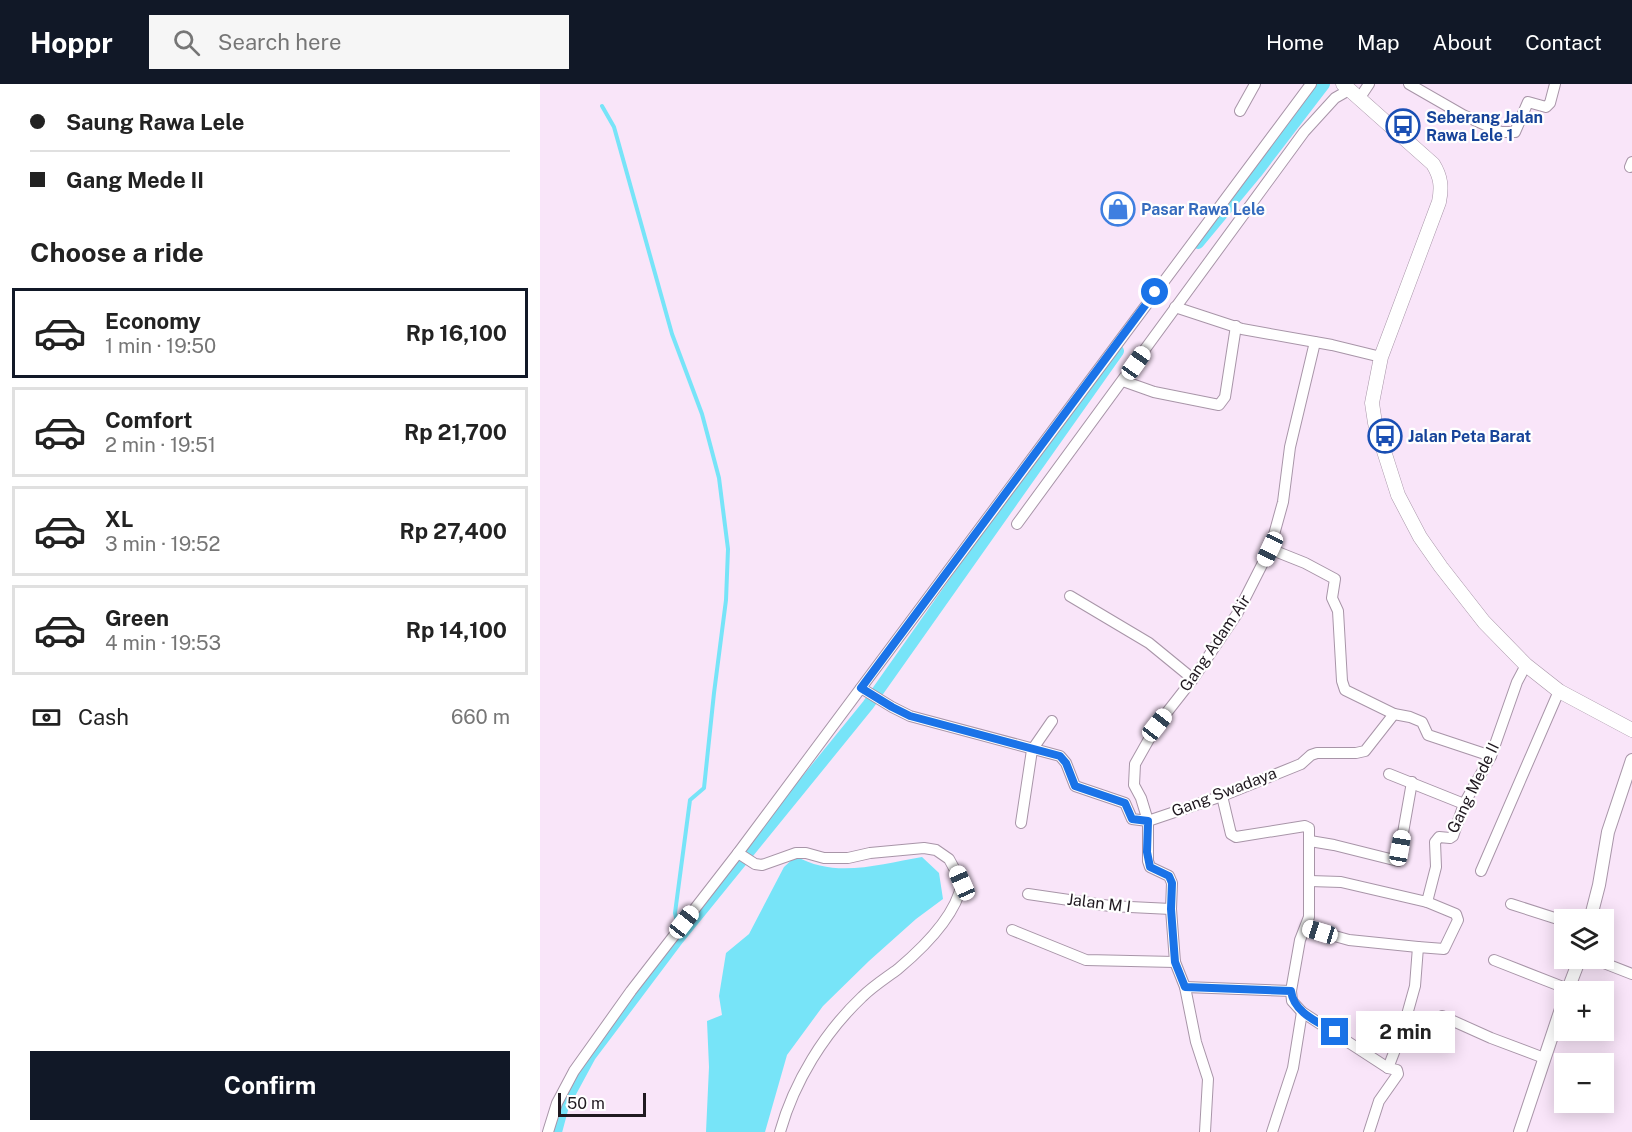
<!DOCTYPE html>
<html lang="en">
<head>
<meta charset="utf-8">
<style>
  body { margin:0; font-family:"Public Sans",sans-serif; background:#f6f6f6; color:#222; height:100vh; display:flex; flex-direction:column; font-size:22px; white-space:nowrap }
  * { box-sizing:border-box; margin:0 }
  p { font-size:20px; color:#767676 }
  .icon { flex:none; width:33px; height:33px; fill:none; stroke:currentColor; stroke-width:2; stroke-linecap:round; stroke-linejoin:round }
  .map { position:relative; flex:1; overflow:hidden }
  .side { display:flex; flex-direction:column; background:#fff; width:540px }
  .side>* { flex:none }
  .banner { display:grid; align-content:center; height:132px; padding:0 30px; background:#fff }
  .fabs { position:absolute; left:1014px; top:825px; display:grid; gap:12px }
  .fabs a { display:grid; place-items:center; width:60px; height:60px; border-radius:0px; background:#fff; box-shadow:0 3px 15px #0003; font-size:30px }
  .scale { position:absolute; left:18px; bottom:15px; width:88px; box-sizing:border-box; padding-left:6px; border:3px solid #201920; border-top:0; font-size:16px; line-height:21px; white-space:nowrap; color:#201920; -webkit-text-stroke:4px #fff; paint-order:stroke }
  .end { position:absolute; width:27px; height:27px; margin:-14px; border:8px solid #1a73e8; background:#fff; box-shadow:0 0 0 3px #fff }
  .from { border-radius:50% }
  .bubble { position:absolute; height:42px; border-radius:0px; background:#fff; box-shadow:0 3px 15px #0003; font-size:20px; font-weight:700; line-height:42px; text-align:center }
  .car { position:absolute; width:18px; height:36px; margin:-18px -9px; border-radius:8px; box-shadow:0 0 4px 2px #0007; background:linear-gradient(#fff 24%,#345 0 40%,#fff 0 76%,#345 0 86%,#fff 0) }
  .banner b { display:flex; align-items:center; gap:21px; height:57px; font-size:22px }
  .banner b+b { border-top:2px solid #e0e0e0 }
  .banner i { width:15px; height:15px; background:#222 }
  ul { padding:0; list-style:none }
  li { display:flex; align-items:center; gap:18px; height:90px; margin:0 12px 9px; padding:0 18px; border:3px solid #e0e0e0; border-radius:0px }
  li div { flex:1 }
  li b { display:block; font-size:22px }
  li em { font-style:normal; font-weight:700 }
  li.on { border-color:#111827 }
  li>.icon { width:54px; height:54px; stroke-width:1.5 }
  h2 { padding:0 30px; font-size:27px; line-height:72px }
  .pay { display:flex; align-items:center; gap:15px; height:66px; padding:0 30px; font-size:22px }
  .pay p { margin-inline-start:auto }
  .action { display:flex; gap:12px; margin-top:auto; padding:12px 30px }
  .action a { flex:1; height:69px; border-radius:0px; background:#111827; color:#fff; font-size:24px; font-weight:700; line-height:69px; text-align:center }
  header { display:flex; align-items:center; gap:36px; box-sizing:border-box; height:84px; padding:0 30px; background:#111827; color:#fff }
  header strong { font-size:28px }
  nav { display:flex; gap:33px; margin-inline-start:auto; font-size:21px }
  .search { width:420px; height:54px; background:#f6f6f6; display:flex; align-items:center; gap:15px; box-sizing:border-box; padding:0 21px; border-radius:0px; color:#767676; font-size:22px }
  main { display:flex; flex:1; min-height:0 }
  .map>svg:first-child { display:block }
</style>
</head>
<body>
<header>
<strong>Hoppr</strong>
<div class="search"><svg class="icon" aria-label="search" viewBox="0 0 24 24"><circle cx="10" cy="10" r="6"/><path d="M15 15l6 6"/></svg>Search here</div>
<nav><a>Home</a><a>Map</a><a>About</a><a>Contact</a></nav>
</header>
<main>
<section class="side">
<div class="banner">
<b><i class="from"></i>Saung Rawa Lele</b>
<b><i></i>Gang Mede II</b>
</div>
<h2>Choose a ride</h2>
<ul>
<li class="on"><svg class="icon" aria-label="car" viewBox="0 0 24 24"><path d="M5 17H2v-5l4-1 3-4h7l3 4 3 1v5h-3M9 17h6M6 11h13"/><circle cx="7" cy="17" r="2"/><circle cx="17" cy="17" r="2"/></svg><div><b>Economy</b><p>1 min · 19:50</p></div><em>Rp 16,100</em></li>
<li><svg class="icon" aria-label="car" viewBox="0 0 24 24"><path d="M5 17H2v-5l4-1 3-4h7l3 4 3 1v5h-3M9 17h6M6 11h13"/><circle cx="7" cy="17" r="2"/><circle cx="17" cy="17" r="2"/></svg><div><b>Comfort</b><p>2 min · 19:51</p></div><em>Rp 21,700</em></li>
<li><svg class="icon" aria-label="car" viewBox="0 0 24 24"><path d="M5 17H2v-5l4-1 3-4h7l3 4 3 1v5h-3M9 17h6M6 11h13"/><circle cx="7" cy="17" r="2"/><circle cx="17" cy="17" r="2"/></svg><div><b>XL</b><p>3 min · 19:52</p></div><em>Rp 27,400</em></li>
<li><svg class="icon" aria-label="car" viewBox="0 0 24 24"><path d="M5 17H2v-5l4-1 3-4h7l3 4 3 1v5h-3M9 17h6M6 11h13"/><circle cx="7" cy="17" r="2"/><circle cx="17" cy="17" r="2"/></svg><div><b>Green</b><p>4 min · 19:53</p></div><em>Rp 14,100</em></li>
</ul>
<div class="pay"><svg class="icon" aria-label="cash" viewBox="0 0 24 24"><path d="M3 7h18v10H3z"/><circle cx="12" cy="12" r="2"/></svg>Cash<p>660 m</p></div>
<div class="action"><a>Confirm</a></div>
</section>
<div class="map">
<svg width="1092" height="1048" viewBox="0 0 1092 1048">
  <rect width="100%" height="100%" fill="#f9e5f9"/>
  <path fill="#77e4f8" d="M 256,772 C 295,795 340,780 382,773 L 399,789 L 403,815 L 376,835 L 329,877 L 283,922 L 247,971 L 225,1048 L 166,1048 L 169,983 L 167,937 L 182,931 L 179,912 L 186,869 L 209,850 L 244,783 Z"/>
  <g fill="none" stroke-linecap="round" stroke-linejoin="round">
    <polyline stroke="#77e4f8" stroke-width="4" points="62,22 74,43 132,250 162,330 179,394 188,465 186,516 174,609 164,704 150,716 135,829 138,843"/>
    <g stroke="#77e4f8" stroke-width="12">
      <polyline points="658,159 716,89 784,0"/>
      <polyline points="16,1048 23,1022 50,972 138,855 328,621 578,267"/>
    </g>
    <defs>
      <g id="minor">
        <polyline points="869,0 923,31 961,48 975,48 988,18 1006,23 1010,19 1015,0"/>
        <polyline points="819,15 829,0"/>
        <polyline points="700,27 715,0"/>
        <polyline points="1090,83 1092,78"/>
        <polyline points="635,223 702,245 792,261 841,273"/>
        <polyline points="583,297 614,308 679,321 685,313 696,242"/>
        <polyline points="477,440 764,48 795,14 809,6"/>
        <polyline points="730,465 765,479 795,495 792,514 798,527 802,597 805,606 854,630 870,633 882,638 888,651 951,672"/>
        <polyline points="530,512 609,559 653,595"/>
        <polyline points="321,604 352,623 370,632 520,672 526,679 535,702 585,719 592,735 608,737 682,712 761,680 771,671 777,669 816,669 825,667 854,630"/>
        <polyline points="849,690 924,720"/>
        <polyline points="682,712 691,750 696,753 765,742 769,744 769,833 760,856 751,907 752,917 762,928 848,984 863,945 875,902 878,863 904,865 918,836 916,830 887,818"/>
        <polyline points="481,739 492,666 512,637"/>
        <polyline points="770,757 794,761 858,777 872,698"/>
        <path d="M 198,769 L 215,780 L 222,781 L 256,769 L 266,769 L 284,774 L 308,774 L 330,769 L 384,764 L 396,766 L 409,775 L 422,799 C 416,831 383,864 358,885 C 346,894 333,902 322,913 C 284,949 254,998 240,1048"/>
        <polyline points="941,787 1019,607"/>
        <polyline points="770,797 801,798 887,818 896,783 895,758 899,753 910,754 913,752 924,720 951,672 977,598 986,581"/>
        <polyline points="488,810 570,822 631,825"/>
        <polyline points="971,820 1024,837"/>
        <polyline points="766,844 809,856 878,863"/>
        <polyline points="472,846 546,876 635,878"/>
        <polyline points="1051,874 1092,890"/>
        <polyline points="954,876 1028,905"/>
        <polyline points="645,903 751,907"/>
        <polyline points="902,932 951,954 1004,974"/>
        <polyline points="8,1048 17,1019 34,987 91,907 198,769 771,0"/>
        <polyline points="665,1048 668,995 656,958 645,903 635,878 631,825 632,799 629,792 610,783 608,777 608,737 601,714 594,701 595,680 617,641 653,595 697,530 730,465 743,418 750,363 775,258"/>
        <polyline points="732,1048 753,984 762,928"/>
        <polyline points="829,1048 839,1017 858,990 857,986 848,984"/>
      </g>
      <g id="tertiary">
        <polyline points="1050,836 1059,801 1068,748 1092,676"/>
        <polyline points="1027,908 1040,874"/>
        <polyline points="980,1048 1024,916"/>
      </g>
      <path id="secondary" d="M 803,0 L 893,80 C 901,93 902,103 899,118 L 841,273 L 832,319 L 835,339 L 858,411 L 880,453 L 901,483 L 944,538 L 986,581 L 1019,607 L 1092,646"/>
    </defs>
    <use href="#minor" stroke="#a895a8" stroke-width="12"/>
    <use href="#tertiary" stroke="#a895a8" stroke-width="14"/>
    <use href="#secondary" stroke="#a895a8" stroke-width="15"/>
    <use href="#minor" stroke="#fff" stroke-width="10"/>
    <use href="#tertiary" stroke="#fff" stroke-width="12"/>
    <use href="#secondary" stroke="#fff" stroke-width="14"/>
  </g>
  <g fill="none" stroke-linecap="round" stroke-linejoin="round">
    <path stroke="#1a73e8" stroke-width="8" d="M 615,208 L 321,604 L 352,623 L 370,632 L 520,672 L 526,679 L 535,702 L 585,719 L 592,735 L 608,737 L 607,768 L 610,783 L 629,792 L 632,799 L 631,825 L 635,878 L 645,903 L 751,907 C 754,929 778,938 795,948"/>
  </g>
  <defs>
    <symbol id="bus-ring" viewBox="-11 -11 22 22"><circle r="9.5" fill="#fff" stroke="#1a4fb4" stroke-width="1.5"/><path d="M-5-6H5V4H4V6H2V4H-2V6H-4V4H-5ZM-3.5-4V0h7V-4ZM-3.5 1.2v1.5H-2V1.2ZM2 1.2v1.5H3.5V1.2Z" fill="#1a4fb4"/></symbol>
    <symbol id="shop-ring" viewBox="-11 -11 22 22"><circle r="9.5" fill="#fff" stroke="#3f7fe0" stroke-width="1.5"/><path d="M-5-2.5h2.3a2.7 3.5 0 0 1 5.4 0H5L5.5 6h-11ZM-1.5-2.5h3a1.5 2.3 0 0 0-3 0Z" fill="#3f7fe0"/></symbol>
  </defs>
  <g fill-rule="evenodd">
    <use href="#bus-ring" x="844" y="23" width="38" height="38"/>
    <use href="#shop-ring" x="559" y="106" width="38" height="38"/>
    <use href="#bus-ring" x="826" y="333" width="38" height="38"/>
  </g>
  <g text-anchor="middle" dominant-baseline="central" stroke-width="4.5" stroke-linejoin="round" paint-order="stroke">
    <g font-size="16" font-weight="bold" fill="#164399" stroke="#fff" text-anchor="start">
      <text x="886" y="33">Seberang Jalan<tspan x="886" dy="18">Rawa Lele 1</tspan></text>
      <text x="868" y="352">Jalan Peta Barat</text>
    </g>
    <g font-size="16" font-weight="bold" fill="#366cbe" stroke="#fff" text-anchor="start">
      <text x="601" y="125">Pasar Rawa Lele</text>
    </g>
    <g font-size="16" fill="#201920" stroke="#fff">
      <text transform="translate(675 559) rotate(-56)">Gang Adam Air</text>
      <text transform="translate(933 704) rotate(-64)">Gang Mede II</text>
      <text transform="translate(684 708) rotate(-21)">Gang Swadaya</text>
      <text transform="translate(559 819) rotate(7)">Jalan M I</text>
    </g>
  </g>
</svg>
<div class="fabs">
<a><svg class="icon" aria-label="layers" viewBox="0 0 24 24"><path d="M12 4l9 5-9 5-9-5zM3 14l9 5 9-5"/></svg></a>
<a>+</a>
<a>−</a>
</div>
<div class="scale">50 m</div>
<i class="end from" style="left:615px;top:208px"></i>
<i class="end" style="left:795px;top:948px"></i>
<div class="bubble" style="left:816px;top:927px;width:99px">2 min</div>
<i class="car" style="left:596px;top:279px;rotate:35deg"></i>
<i class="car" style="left:730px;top:465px;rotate:205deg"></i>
<i class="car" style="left:617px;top:641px;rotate:38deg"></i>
<i class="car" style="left:860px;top:764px;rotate:10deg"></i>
<i class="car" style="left:422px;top:799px;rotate:336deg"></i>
<i class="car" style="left:144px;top:838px;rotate:38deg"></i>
<i class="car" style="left:780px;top:848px;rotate:287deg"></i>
</div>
</main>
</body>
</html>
